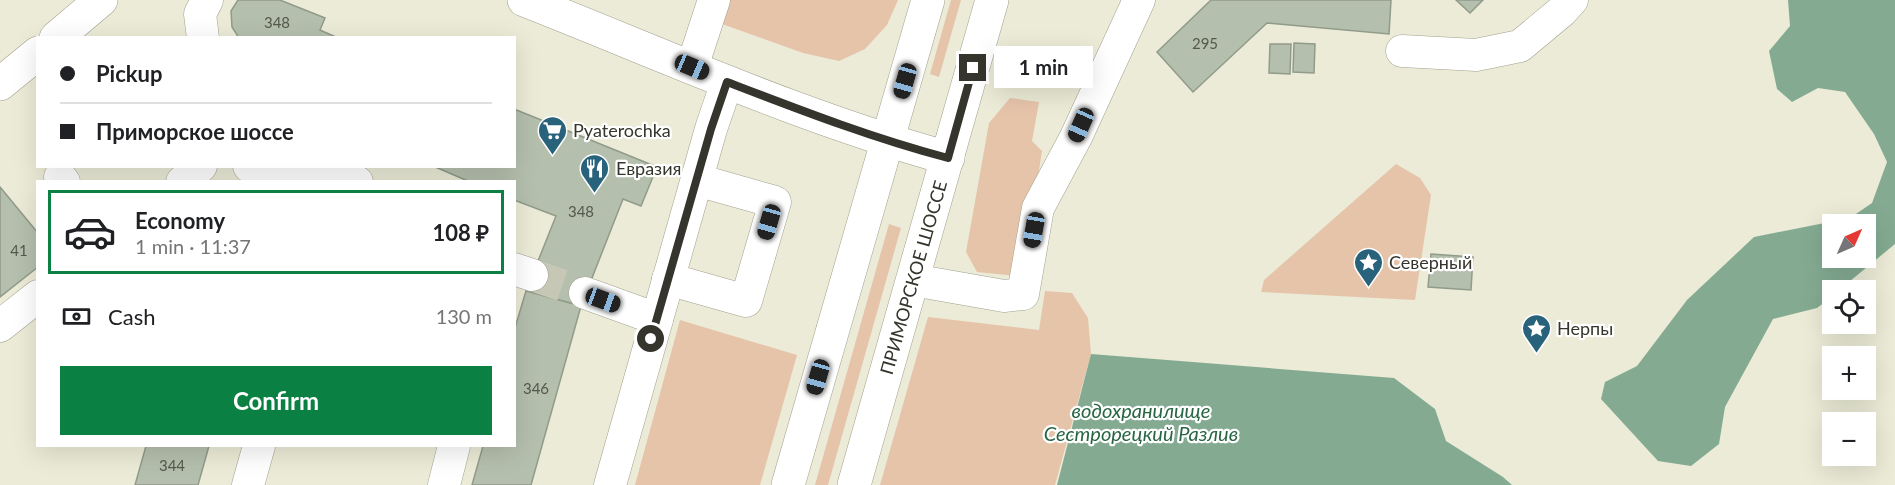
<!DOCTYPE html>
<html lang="en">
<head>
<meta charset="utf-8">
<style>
  body { margin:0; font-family:Lato,sans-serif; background:#f2f2f2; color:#202124; height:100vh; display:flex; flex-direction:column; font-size:22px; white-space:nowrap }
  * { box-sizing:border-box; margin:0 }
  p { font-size:20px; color:#757577 }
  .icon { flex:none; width:33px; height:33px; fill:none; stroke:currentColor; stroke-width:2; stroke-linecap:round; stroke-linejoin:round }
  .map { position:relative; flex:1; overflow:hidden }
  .drawer { position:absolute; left:36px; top:180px; width:480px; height:267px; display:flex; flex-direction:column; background:#fff; border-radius:0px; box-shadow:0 6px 24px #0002 }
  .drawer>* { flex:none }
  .banner { position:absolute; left:36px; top:36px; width:480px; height:132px; border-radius:0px; box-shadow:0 6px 24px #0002; display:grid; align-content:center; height:132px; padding:0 24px; background:#fff }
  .needle { width:39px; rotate:45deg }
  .buttons { position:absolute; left:1822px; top:214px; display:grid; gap:12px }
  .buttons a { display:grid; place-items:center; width:54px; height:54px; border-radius:0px; background:#fff; box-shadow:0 6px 24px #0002; font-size:30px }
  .end { position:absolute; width:27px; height:27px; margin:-14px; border:8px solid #35352d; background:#fff; box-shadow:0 0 0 3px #fff }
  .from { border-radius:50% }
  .bubble { position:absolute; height:42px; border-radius:0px; background:#fff; box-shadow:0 6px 24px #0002; font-size:20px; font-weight:700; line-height:42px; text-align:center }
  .car { position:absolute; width:18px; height:36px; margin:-18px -9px; border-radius:8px; box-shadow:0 0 4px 2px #0007; background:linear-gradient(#222 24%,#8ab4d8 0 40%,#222 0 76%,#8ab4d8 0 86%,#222 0) }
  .banner b { display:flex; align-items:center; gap:21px; height:57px; font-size:22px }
  .banner b+b { border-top:2px solid #e0e0e0 }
  .banner i { width:15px; height:15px; background:#202124 }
  ul { padding:10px 0 0; list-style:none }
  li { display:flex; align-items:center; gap:18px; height:84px; margin:0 12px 9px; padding:0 12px; border:3px solid transparent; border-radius:0px }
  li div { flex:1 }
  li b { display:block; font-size:22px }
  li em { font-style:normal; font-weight:700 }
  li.active { border-color:#0b8043 }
  li>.icon { width:54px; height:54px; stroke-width:1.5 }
  .pay { display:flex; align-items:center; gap:15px; height:66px; padding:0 24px; font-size:22px }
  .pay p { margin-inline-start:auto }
  .action { display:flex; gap:12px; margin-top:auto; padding:12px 24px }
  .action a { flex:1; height:69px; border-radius:0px; background:#0b8043; color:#fff; font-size:24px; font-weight:700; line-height:69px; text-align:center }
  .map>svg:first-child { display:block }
</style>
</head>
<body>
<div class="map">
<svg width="1895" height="485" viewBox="0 0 1895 485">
  <rect width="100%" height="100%" fill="#ebebd7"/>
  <g fill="#e6c4aa">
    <polygon points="729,0 898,0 887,25 865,49 839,61 803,53 722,24"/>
    <polygon points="951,0 961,0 939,77 930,74"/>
    <polygon points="1010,98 1039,102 1032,141 1042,151 1035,196 1017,276 977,272 966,252 989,123"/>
    <polygon points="1396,164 1420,178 1431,195 1415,300 1261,292 1264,280"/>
    <polygon points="889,224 901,228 828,485 815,485"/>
    <polygon points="1045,291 1072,293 1088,318 1091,354 1055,485 880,485 928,317 1039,330"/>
    <polygon points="680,320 797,355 760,485 635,485"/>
  </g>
  <g fill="#84ab92" fill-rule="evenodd">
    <path d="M 1788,0 L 1895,0 L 1895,244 L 1838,291 L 1833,291 L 1833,296 L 1817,308 L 1773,319 L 1725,407 L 1719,444 L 1691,466 L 1658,461 L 1601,399 L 1605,382 L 1637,366 L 1687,300 L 1754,237 L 1850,218 L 1872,203 L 1887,162 L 1874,134 L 1845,92 L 1818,88 L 1792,102 L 1777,89 L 1769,51 L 1790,26 ZM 1833,225 L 1866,225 L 1866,258 L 1833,258 Z"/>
    <polygon points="1091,354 1394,378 1435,409 1446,441 1503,477 1512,485 1057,485"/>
  </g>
  <g fill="#b5bfad" stroke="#919b8a" stroke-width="1.5">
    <polygon points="238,0 280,0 325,18 320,30 338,38 239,38 232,27 231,11"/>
    <polygon points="1211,0 1391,0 1389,34 1267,23 1193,92 1157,52"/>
    <polygon points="1456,0 1483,0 1470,13"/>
    <polygon points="1294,43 1315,44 1314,73 1293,72"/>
    <polygon points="1270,44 1291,44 1290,74 1269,73"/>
    <polygon points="514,109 657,167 641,206 623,199 581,306 526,291 556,216 514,200 514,182 470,182 433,166 514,166"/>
    <polygon points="0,187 38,233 38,267 0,297"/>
    <polygon points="1431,254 1473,257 1471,290 1428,287"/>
    <polygon points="526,291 581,306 531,485 472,485 483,446 514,446 514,331"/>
    <polygon points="146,446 209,446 198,485 135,485"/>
  </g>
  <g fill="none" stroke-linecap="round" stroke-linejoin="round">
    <polyline stroke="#c7c7b5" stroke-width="32" stroke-dasharray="32 16" stroke-linecap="butt" points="532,275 585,293"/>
    <defs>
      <g id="minor">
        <polyline points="203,38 200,14 207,0"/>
        <polyline points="1402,51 1476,55 1520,46 1562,11 1572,0"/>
        <polyline points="692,67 714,0"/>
        <polyline points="249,166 334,171 357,182"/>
        <polyline points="60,177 64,182"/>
        <polyline points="182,182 201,166"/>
        <polyline points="514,269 532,275"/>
        <polyline points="668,279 746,301 775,202 697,180"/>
        <polyline points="913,280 1004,296 1023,294 1038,208 1076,137 1139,0"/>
        <polyline points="585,293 657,319"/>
        <polyline points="0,326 38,296"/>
        <polyline points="248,485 259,446"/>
        <polyline points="444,485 454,446"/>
        <polyline points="610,485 711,129 727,82"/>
      </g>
      <g id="major">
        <path d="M 524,0 C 664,55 802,118 948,158"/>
        <polyline points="56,38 101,0"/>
        <polyline points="0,84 38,53"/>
      </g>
      <g id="highway">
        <polyline points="788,485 928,0"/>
        <path id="s1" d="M 854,485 L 992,0"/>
      </g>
    </defs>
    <use href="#minor" stroke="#a1a18e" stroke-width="33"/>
    <use href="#major" stroke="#a1a18e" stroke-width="34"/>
    <use href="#highway" stroke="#a1a18e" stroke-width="34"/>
    <use href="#minor" stroke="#fff" stroke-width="32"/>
    <use href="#major" stroke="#fff" stroke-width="33"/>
    <use href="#highway" stroke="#fff" stroke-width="33"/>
  </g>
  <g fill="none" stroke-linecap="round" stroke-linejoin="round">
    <path stroke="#35352d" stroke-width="8" d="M 651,339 L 711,129 L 727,82 C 800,110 872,138 948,158 L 973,68"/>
  </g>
  <defs>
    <symbol id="supermarket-pin" viewBox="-11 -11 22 30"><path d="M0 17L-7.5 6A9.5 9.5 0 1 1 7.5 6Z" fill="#28627b" stroke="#fff"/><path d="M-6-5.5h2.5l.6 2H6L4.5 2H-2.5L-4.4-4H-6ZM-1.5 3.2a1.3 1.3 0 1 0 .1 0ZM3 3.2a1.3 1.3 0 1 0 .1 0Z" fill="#fff"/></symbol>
    <symbol id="restaurant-pin" viewBox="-11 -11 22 30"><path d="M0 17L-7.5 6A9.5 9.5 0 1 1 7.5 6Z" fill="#28627b" stroke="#fff"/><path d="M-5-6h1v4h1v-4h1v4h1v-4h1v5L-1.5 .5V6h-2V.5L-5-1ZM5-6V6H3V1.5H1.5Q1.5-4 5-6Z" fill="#fff"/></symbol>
    <symbol id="sight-pin" viewBox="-11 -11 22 30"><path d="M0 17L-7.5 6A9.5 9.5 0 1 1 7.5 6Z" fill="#28627b" stroke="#fff"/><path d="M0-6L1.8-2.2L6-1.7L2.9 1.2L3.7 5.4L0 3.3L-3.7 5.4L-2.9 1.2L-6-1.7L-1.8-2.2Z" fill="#fff"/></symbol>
  </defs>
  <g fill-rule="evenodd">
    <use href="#supermarket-pin" x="536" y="114" width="33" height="45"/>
    <use href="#restaurant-pin" x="578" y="152" width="33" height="45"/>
    <use href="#sight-pin" x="1352" y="246" width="33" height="45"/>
    <use href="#sight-pin" x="1520" y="312" width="33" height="45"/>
  </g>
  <g text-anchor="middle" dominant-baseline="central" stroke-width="4.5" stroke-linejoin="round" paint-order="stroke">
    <g font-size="15" fill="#55584d">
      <text x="277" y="22">348</text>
      <text x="1205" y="43">295</text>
      <text x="581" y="211">348</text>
      <text x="19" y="250">41</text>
      <text x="536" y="388">346</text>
      <text x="172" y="465">344</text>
    </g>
    <g font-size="18" fill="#35352d" stroke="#fff" text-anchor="start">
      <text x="573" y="130">Pyaterochka</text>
      <text x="616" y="168">Евразия</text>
      <text x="1389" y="262">Северный</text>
      <text x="1557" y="328">Нерпы</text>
    </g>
    <g font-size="18" fill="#35352d" stroke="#fff">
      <text stroke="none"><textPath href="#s1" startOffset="216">ПРИМОРСКОЕ ШОССЕ</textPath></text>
    </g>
    <g font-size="20" font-style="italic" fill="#286643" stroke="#fff">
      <text x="1141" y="410">водохранилище<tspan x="1141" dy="23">Сестрорецкий Разлив</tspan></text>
    </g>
  </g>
</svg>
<div class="buttons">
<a><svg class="needle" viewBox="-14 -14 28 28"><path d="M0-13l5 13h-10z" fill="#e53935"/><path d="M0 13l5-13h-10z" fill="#757577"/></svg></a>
<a><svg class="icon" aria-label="locate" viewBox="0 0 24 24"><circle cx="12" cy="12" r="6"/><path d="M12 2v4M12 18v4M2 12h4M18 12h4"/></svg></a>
<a>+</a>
<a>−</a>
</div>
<i class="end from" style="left:651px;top:339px"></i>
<i class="end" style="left:973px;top:68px"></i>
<div class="bubble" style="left:994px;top:46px;width:99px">1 min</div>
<i class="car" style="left:692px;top:67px;rotate:113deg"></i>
<i class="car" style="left:905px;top:81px;rotate:196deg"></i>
<i class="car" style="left:1081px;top:125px;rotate:204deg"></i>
<i class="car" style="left:769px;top:222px;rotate:196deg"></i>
<i class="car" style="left:1034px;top:230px;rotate:190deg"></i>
<i class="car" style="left:603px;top:300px;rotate:110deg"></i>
<i class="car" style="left:818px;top:377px;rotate:196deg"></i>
<div class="banner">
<b><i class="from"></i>Pickup</b>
<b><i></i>Приморское шоссе</b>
</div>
<section class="drawer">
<ul>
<li class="active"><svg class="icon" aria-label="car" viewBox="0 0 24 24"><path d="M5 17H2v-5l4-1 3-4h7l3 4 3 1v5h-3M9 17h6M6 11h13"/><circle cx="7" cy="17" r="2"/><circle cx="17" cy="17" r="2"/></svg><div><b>Economy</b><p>1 min · 11:37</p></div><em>108 ₽</em></li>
</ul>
<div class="pay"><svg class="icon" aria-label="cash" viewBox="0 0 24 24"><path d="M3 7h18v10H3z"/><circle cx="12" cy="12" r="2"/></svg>Cash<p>130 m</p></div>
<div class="action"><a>Confirm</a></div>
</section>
</div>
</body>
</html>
